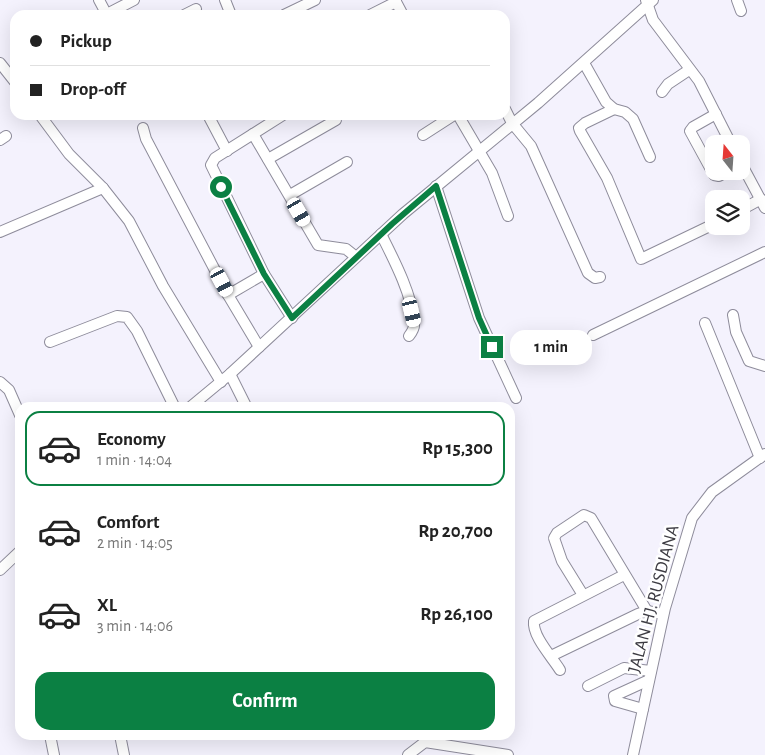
<!DOCTYPE html>
<html lang="en">
<head>
<meta charset="utf-8">
<style>
  body { margin:0; font-family:"Alegreya Sans",sans-serif; background:#f6f6f6; color:#222; height:100vh; display:flex; flex-direction:column; font-size:19px; white-space:nowrap }
  * { box-sizing:border-box; margin:0 }
  p { font-size:16px; color:#767676 }
  .icon { flex:none; width:28px; height:28px; fill:none; stroke:currentColor; stroke-width:2; stroke-linecap:round; stroke-linejoin:round }
  .map { position:relative; flex:1; overflow:hidden }
  .panel { position:absolute; left:15px; top:402px; width:500px; height:338px; display:flex; flex-direction:column; background:#fff; border-radius:15px; box-shadow:0 5px 20px #0002 }
  .panel>* { flex:none }
  .hud { position:absolute; left:10px; top:10px; width:500px; height:110px; border-radius:15px; box-shadow:0 5px 20px #0002; display:grid; align-content:center; height:110px; padding:0 20px; background:#fff }
  .needle { width:32px; rotate:343deg }
  .buttons { position:absolute; left:705px; top:135px; display:grid; gap:10px }
  .buttons a { display:grid; place-items:center; width:45px; height:45px; border-radius:10px; background:#fff; box-shadow:0 5px 20px #0002; font-size:25px }
  .end { position:absolute; width:22px; height:22px; margin:-11px; border:6px solid #0b8043; background:#fff; box-shadow:0 0 0 2px #fff }
  .from { border-radius:50% }
  .bubble { position:absolute; height:35px; border-radius:15px; background:#fff; box-shadow:0 5px 20px #0002; font-size:16px; font-weight:700; line-height:35px; text-align:center }
  .car { position:absolute; width:15px; height:30px; margin:-15px -8px; border-radius:6px; box-shadow:0 0 4px 1px #0007; background:linear-gradient(#fff 24%,#345 0 40%,#fff 0 76%,#345 0 86%,#fff 0) }
  .hud b { display:flex; align-items:center; gap:18px; height:48px; font-size:19px }
  .hud b+b { border-top:1px solid #e0e0e0 }
  .hud i { width:12px; height:12px; background:#222 }
  ul { padding:9px 0 0; list-style:none }
  li { display:flex; align-items:center; gap:15px; height:75px; margin:0 10px 8px; padding:0 10px; border:2px solid transparent; border-radius:15px }
  li div { flex:1 }
  li b { display:block; font-size:19px }
  li em { font-style:normal; font-weight:700 }
  li.on { border-color:#0b8043 }
  li>.icon { width:45px; height:45px; stroke-width:1.5 }
  .primary-button { display:flex; gap:10px; margin-top:auto; padding:10px 20px }
  .primary-button a { flex:1; height:58px; border-radius:15px; background:#0b8043; color:#fff; font-size:20px; font-weight:700; line-height:58px; text-align:center }
  .map>svg:first-child { display:block }
</style>
</head>
<body>
<div class="map">
<svg width="765" height="755" viewBox="0 0 765 755">
  <rect width="100%" height="100%" fill="#f4f2fd"/>
  <g fill="none" stroke-linecap="round" stroke-linejoin="round">
    <defs>
      <g id="minor">
        <polyline points="99,0 107,15"/>
        <polyline points="225,0 231,15"/>
        <polyline points="395,0 403,15"/>
        <polyline points="646,0 653,20 699,81 731,144"/>
        <polyline points="737,0 741,11"/>
        <polyline points="105,15 134,0"/>
        <polyline points="184,15 196,9"/>
        <polyline points="284,15 315,0"/>
        <polyline points="370,15 396,2"/>
        <polyline points="0,63 15,82"/>
        <polyline points="584,63 606,102 614,109 625,112 633,119 650,157"/>
        <polyline points="662,92 668,84 689,70"/>
        <polyline points="505,109 512,123 531,146 588,273 595,278 600,277"/>
        <polyline points="614,109 585,123 579,128 580,131 607,178 641,259 714,224"/>
        <polyline points="716,114 693,127 690,131 714,175 719,176 728,171"/>
        <polyline points="40,115 69,154 103,188 129,221 163,286 221,382"/>
        <polyline points="208,115 227,151"/>
        <polyline points="283,115 215,158 211,165 264,274 292,318"/>
        <polyline points="458,115 492,173 508,216"/>
        <polyline points="143,128 146,139 228,295 259,347"/>
        <polyline points="253,134 318,245 346,249 356,257"/>
        <polyline points="423,135 454,115"/>
        <polyline points="0,140 6,136"/>
        <polyline points="268,159 336,120"/>
        <polyline points="741,163 765,208"/>
        <polyline points="436,186 479,318 516,398"/>
        <polyline points="290,195 347,162"/>
        <polyline points="741,210 761,199"/>
        <polyline points="0,232 103,188"/>
        <path d="M 381,234 C 393,258 412,294 414,322 C 415,327 412,332 409,336"/>
        <polyline points="228,295 264,274"/>
        <polyline points="733,315 736,332 749,361 765,366"/>
        <polyline points="705,323 760,458"/>
        <polyline points="593,335 765,252"/>
        <polyline points="50,342 117,316 127,317 137,331 175,408"/>
        <polyline points="230,374 247,408"/>
        <polyline points="0,382 9,390 20,415"/>
        <polyline points="189,408 230,374 403,214 538,103 653,0"/>
        <polyline points="0,570 20,551"/>
        <polyline points="583,595 562,561 554,538 557,533 584,515 591,518 647,611"/>
        <polyline points="551,656 638,614 647,611 663,614"/>
        <path d="M 560,670 C 552,657 532,636 534,621 L 624,575"/>
        <polyline points="588,686 624,668 651,671"/>
        <polyline points="643,709 615,701 614,696 649,680"/>
        <polyline points="50,735 54,755"/>
        <polyline points="120,735 124,755"/>
        <polyline points="408,755 425,742 508,755"/>
        <polyline points="633,755 665,608 692,518 712,492 765,454"/>
      </g>
    </defs>
    <use href="#minor" stroke="#8e8c9b" stroke-width="12"/>
    <use href="#minor" stroke="#fff" stroke-width="10"/>
  </g>
  <g fill="none" stroke-linecap="round" stroke-linejoin="round">
    <polyline stroke="#0b8043" stroke-width="6" points="221,187 264,274 292,318 392,224 436,186 479,318 492,347"/>
  </g>
  <g text-anchor="middle" dominant-baseline="central" stroke-width="5" stroke-linejoin="round" paint-order="stroke">
    <g font-size="18" fill="#3d3c43" stroke="#fff">
      <text transform="translate(654 599) rotate(-75)">JALAN HJ. RUSDIANA</text>
    </g>
  </g>
</svg>
<div class="buttons">
<a><svg class="needle" viewBox="-14 -14 28 28"><path d="M0-13l5 13h-10z" fill="#e53935"/><path d="M0 13l5-13h-10z" fill="#767676"/></svg></a>
<a><svg class="icon" aria-label="layers" viewBox="0 0 24 24"><path d="M12 4l9 5-9 5-9-5zM3 14l9 5 9-5"/></svg></a>
</div>
<i class="end from" style="left:221px;top:187px"></i>
<i class="end" style="left:492px;top:347px"></i>
<div class="bubble" style="left:510px;top:330px;width:82px">1 min</div>
<i class="car" style="left:299px;top:212px;rotate:150deg"></i>
<i class="car" style="left:222px;top:282px;rotate:152deg"></i>
<i class="car" style="left:412px;top:312px;rotate:167deg"></i>
<div class="hud">
<b><i class="from"></i>Pickup</b>
<b><i></i>Drop-off</b>
</div>
<section class="panel">
<ul>
<li class="on"><svg class="icon" aria-label="car" viewBox="0 0 24 24"><path d="M5 17H2v-5l4-1 3-4h7l3 4 3 1v5h-3M9 17h6M6 11h13"/><circle cx="7" cy="17" r="2"/><circle cx="17" cy="17" r="2"/></svg><div><b>Economy</b><p>1 min · 14:04</p></div><em>Rp 15,300</em></li>
<li><svg class="icon" aria-label="car" viewBox="0 0 24 24"><path d="M5 17H2v-5l4-1 3-4h7l3 4 3 1v5h-3M9 17h6M6 11h13"/><circle cx="7" cy="17" r="2"/><circle cx="17" cy="17" r="2"/></svg><div><b>Comfort</b><p>2 min · 14:05</p></div><em>Rp 20,700</em></li>
<li><svg class="icon" aria-label="car" viewBox="0 0 24 24"><path d="M5 17H2v-5l4-1 3-4h7l3 4 3 1v5h-3M9 17h6M6 11h13"/><circle cx="7" cy="17" r="2"/><circle cx="17" cy="17" r="2"/></svg><div><b>XL</b><p>3 min · 14:06</p></div><em>Rp 26,100</em></li>
</ul>
<div class="primary-button"><a>Confirm</a></div>
</section>
</div>
</body>
</html>
